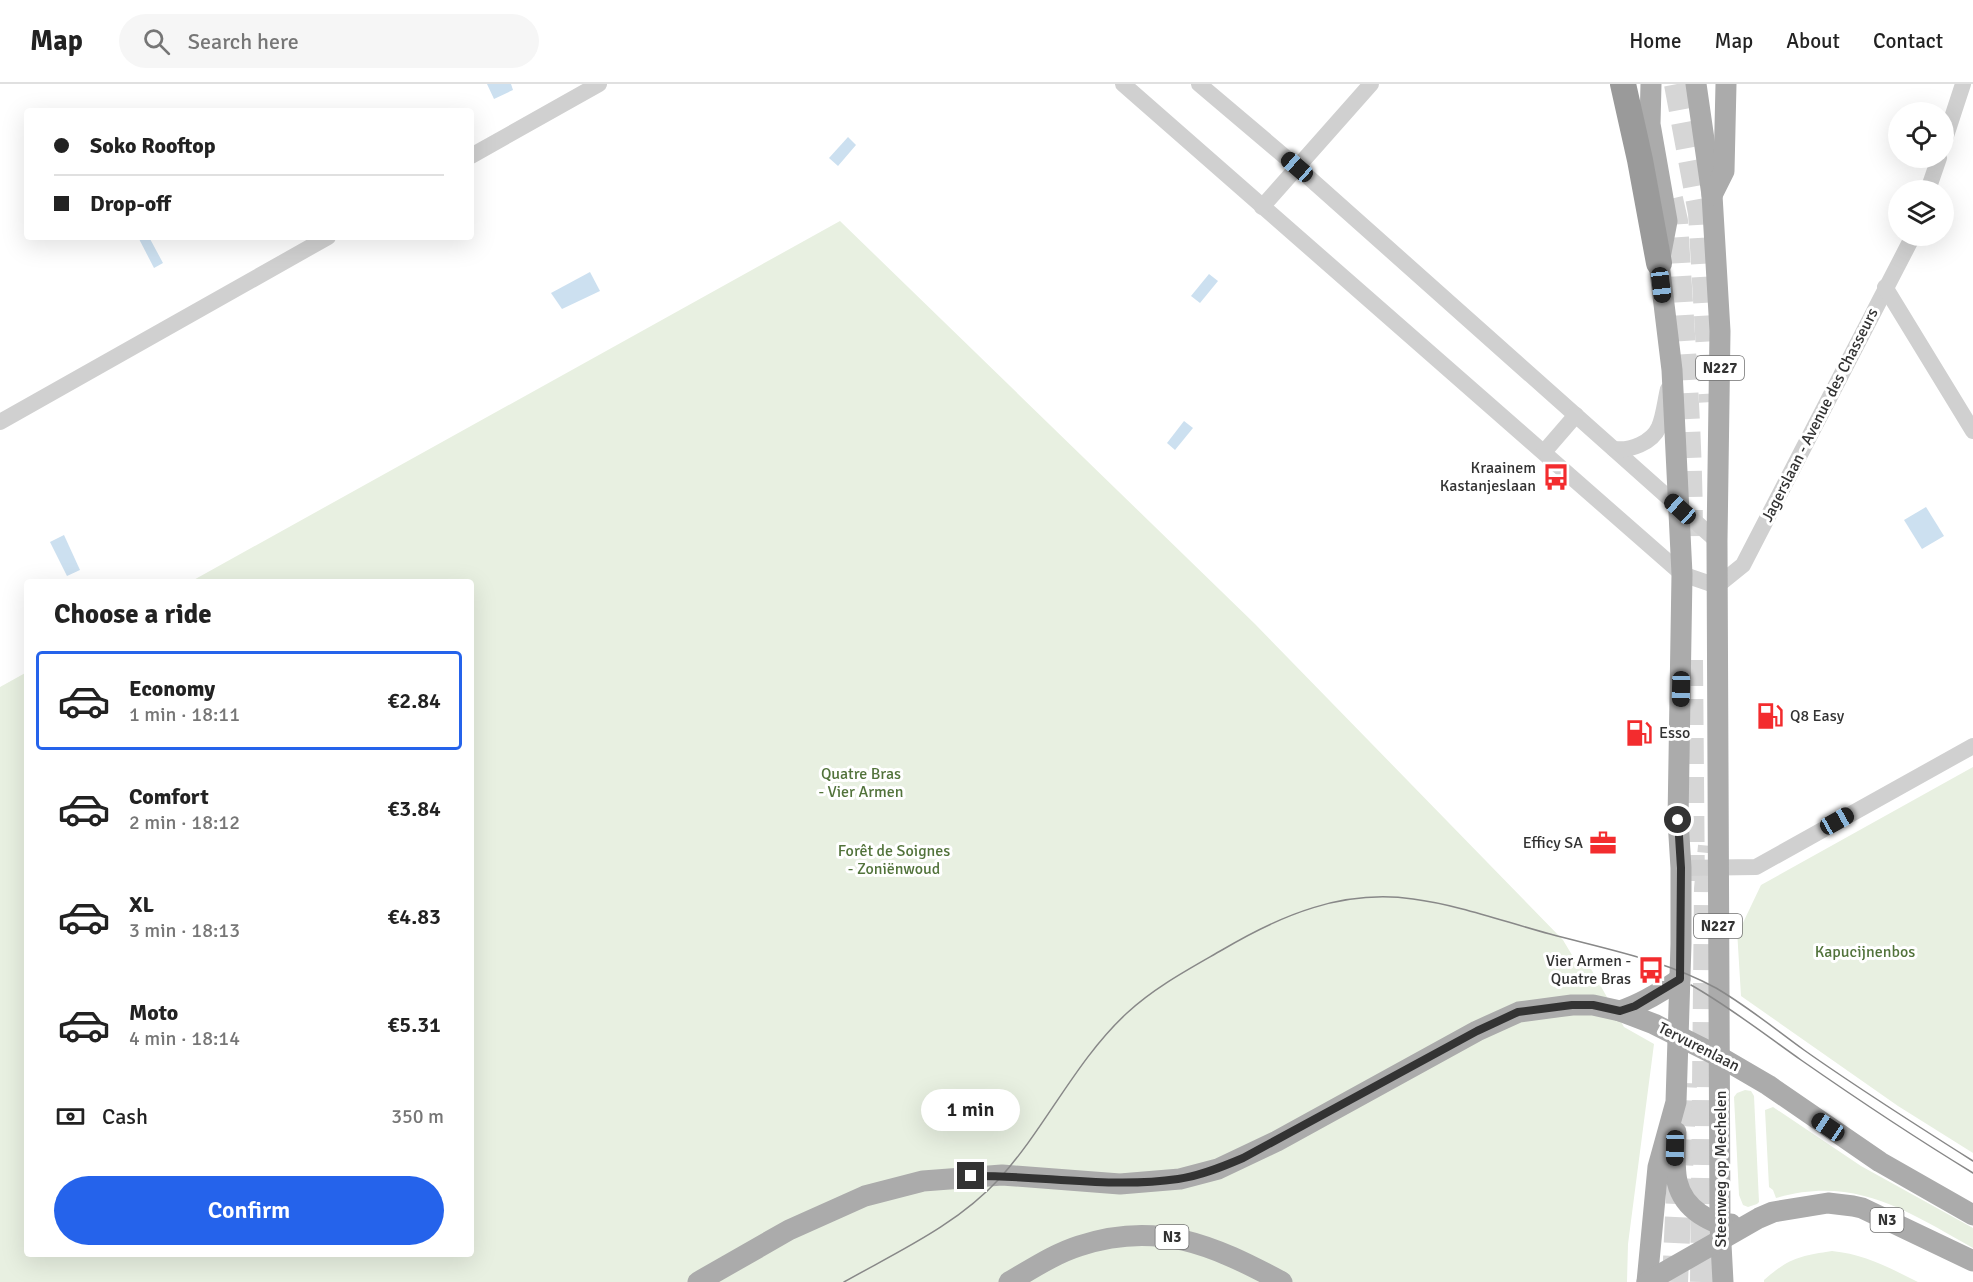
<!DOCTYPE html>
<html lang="en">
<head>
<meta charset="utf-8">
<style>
  body { margin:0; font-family:Signika,sans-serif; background:#f6f6f6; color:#222; height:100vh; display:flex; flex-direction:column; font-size:22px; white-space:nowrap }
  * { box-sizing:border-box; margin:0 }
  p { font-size:20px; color:#767676 }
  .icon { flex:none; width:33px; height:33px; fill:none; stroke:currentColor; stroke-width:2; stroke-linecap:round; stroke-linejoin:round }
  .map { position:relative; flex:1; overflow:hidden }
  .details { position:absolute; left:24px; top:495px; width:450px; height:678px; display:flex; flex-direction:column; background:#fff; border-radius:6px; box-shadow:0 6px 24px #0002 }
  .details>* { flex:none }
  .banner { position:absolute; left:24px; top:24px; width:450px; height:132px; border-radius:6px; box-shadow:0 6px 24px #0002; display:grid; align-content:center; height:132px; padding:0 30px; background:#fff }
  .fabs { position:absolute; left:1888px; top:18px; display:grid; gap:12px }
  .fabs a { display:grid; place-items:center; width:66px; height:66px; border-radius:50%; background:#fff; box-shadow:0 6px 24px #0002; font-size:30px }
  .end { position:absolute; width:27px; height:27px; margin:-14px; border:8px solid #333; background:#fff; box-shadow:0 0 0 3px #fff }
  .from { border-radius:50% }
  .bubble { position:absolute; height:42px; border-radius:21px; background:#fff; box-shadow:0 6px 24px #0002; font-size:20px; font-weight:600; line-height:42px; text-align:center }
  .car { position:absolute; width:18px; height:36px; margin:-18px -9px; border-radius:8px; box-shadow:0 0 4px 2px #0007; background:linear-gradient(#222 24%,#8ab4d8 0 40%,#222 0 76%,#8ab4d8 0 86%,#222 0) }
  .banner b { display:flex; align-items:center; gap:21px; height:57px; font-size:22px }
  .banner b+b { border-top:2px solid #e0e0e0 }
  .banner i { width:15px; height:15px; background:#222 }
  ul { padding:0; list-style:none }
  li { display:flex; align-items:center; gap:18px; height:99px; margin:0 12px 9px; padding:0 18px; border:3px solid transparent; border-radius:6px }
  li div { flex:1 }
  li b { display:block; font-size:22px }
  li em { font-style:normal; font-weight:600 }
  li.on { border-color:#2563eb }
  li>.icon { width:54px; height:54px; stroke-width:1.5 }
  h2 { padding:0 30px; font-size:27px; line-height:72px }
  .pay { display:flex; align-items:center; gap:15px; height:66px; padding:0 30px; font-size:22px }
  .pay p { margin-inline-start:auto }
  .button { display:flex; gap:12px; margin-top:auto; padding:12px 30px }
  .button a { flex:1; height:69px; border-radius:36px; background:#2563eb; color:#fff; font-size:24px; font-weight:600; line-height:69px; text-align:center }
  header { display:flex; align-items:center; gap:36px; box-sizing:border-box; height:84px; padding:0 30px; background:#fff; border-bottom:2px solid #e0e0e0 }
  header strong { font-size:28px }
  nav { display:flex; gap:33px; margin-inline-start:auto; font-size:21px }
  .search { width:420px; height:54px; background:#f6f6f6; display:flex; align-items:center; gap:15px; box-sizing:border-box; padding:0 21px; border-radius:33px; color:#767676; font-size:22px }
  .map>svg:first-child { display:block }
</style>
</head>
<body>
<header>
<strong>Map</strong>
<div class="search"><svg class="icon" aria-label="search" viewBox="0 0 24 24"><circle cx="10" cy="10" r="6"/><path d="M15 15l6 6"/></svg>Search here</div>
<nav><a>Home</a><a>Map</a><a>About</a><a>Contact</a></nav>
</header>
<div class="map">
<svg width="1973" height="1198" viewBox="0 0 1973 1198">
  <rect width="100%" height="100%" fill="#fff"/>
  <g fill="#e8f0e1">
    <polygon points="840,137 1255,540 1563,856 1578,881 1591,885 1624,943 1654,960 1628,1160 1627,1198 0,1198 0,603 27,588 27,1170 471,1170 471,498 190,498"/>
    <polygon points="1973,683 1973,1069 1898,1022 1741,912 1737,846 1741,843 1761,801"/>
    <polygon points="1745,1006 1751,1007 1754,1012 1759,1118 1757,1120 1748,1123 1743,1121 1739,1111 1734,1013 1737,1009"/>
    <path d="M 1773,1023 L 1861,1082 L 1973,1144 L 1973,1164 C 1907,1127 1855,1091 1776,1114 L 1773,1106 L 1769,1103 L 1765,1026 Z"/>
    <path d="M 1832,1167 C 1864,1170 1890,1184 1918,1198 L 1764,1198 L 1764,1196 C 1789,1174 1800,1172 1832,1167 Z"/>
  </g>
  <g fill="#cce0f0">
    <polygon points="487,0 511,0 513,6 494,15"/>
    <polygon points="848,53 856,61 838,82 829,74"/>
    <polygon points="138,153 149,153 163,179 154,184"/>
    <polygon points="590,188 600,207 562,225 551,209"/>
    <polygon points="1209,190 1218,197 1200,219 1191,212"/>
    <polygon points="1184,337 1193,344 1175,366 1167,359"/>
    <polygon points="1926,423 1944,452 1922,465 1904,436"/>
    <polygon points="64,451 80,486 67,492 50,458"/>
  </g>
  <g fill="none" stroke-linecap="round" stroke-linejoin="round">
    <g stroke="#d6d6d6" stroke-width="26" stroke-dasharray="26 13" stroke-linecap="butt">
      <polyline points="1677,0 1701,129 1712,318"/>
      <path d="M 1670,115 L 1675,137 C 1681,243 1690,349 1690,456"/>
      <polyline points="1690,576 1692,810"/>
      <polyline points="1675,1198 1684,999"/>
      <polyline points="1703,1198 1707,805 1711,762"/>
    </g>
    <g stroke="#d0d0d0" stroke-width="16">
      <polyline points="1123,0 1682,490 1717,502 1743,481 1913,152"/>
      <polyline points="1199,0 1297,83 1717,457"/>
      <polyline points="1944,58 1963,0"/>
      <polyline points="471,72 599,0"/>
      <polyline points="1928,106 1939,74"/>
      <polyline points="1262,123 1371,0"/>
      <polyline points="1885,203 1973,347"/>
      <polyline points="0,338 328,153"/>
      <path d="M 1614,365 C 1630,367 1652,359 1659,343 C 1664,331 1665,317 1668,305"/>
      <polyline points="1544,368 1576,331"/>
      <polyline points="1681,784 1756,783 1973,662"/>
    </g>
    <g stroke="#ababab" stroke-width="21">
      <polyline points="1696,0 1712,111 1720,247 1717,457 1720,1141 1723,1198"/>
      <polyline points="1712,111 1724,87 1726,0"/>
      <path d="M 1620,927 C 1642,920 1661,908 1680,895"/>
      <path d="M 1676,1048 C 1675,1081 1670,1110 1700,1130 C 1711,1137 1719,1141 1731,1140"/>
      <polyline points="698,1198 789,1146 865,1112 923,1097 1002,1091 1120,1100 1180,1095 1218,1085 1277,1057 1477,947 1519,928 1572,921 1593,921 1620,927 1654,940 1720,973 1768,1001 1880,1078 1973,1131"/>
      <path d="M 1009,1198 C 1032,1185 1054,1170 1079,1162 C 1157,1136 1213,1161 1282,1198"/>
      <polyline points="1647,1198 1658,1083 1676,1018 1681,860 1681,784 1678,736 1682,490 1672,286 1659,179 1667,137 1650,40 1651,0"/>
      <polyline points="1647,1198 1759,1134 1773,1128 1828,1119 1853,1122 1862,1124 1973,1177"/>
    </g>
    <polyline stroke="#9a9a9a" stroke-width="26" points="1623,0 1640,76 1659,179"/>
    <g stroke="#888" stroke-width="1.5">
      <path d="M 1691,901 C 1730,923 1764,950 1801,976 C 1857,1015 1914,1053 1973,1089"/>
      <path d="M 844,1198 C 899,1167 957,1141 1000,1094 C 1046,1043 1076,976 1127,929 C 1155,903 1189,885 1222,866 C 1281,831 1343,805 1413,815 C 1459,821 1505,838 1550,850 C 1606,865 1665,876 1716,904 C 1747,922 1775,945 1804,966 C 1859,1005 1916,1041 1973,1077"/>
    </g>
  </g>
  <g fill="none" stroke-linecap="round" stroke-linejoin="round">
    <path stroke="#333" stroke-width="8" d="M 971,1092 C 1040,1091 1109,1105 1178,1095 C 1200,1092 1222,1083 1243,1074 L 1477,947 L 1518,928 L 1572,921 L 1593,921 L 1620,927 L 1635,922 L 1680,895 L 1681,784 L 1678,736"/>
  </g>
  <defs>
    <symbol id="bus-bare" viewBox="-9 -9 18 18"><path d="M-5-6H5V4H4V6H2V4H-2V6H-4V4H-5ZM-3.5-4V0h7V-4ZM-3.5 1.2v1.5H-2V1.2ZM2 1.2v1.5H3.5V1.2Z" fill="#f32c2e" stroke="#fff" stroke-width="2.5" paint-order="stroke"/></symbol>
    <symbol id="fuel-bare" viewBox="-9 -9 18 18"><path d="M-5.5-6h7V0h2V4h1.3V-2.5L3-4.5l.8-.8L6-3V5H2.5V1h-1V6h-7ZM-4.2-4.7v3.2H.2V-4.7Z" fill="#f32c2e" stroke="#fff" stroke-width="2.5" paint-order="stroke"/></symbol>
    <symbol id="office-bare" viewBox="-9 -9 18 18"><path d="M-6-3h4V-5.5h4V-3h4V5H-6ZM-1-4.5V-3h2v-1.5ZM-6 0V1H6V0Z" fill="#f32c2e" stroke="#fff" stroke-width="2.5" paint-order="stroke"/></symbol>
  </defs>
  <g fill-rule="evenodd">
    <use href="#bus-bare" x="1537" y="374" width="38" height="38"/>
    <use href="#fuel-bare" x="1751" y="613" width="38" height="38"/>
    <use href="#fuel-bare" x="1620" y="630" width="38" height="38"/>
    <use href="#office-bare" x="1584" y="740" width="38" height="38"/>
    <use href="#bus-bare" x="1632" y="867" width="38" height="38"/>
  </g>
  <g text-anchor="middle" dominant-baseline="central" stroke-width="6" stroke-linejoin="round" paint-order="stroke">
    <g fill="#fff" stroke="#707070" stroke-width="1.5">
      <rect x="1696" y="272" width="48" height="24" rx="4.5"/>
      <rect x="1694" y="830" width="48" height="24" rx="4.5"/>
      <rect x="1870.5" y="1124" width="33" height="24" rx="4.5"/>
      <rect x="1155.5" y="1141" width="33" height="24" rx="4.5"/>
    </g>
    <g font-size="15" font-weight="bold" fill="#333">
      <text x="1720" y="284">N227</text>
      <text x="1718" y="842">N227</text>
      <text x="1887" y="1136">N3</text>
      <text x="1172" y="1153">N3</text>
    </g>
    <g font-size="16" fill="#333" stroke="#fff">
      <text transform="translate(1820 331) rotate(-63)">Jagerslaan - Avenue des Chasseurs</text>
      <text transform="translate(1699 963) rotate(27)">Tervurenlaan</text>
      <text transform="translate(1721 1085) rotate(-90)">Steenweg op Mechelen</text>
    </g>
    <g font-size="16" fill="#333" stroke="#fff" text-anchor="end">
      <text x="1536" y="384">Kraainem<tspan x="1536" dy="18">Kastanjeslaan</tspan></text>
      <text x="1790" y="632" text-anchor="start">Q8 Easy</text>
      <text x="1659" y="649" text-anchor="start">Esso</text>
      <text x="1583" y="759">Efficy SA</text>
      <text x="1631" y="877">Vier Armen -<tspan x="1631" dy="18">Quatre Bras</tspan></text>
    </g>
    <g font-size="16" fill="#52733b" stroke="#fff">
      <text x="861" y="690">Quatre Bras<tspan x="861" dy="18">- Vier Armen</tspan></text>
      <text x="894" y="767">Forêt de Soignes<tspan x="894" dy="18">- Zoniënwoud</tspan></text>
      <text x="1865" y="868">Kapucijnenbos</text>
    </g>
  </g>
</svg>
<div class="fabs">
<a><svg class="icon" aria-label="locate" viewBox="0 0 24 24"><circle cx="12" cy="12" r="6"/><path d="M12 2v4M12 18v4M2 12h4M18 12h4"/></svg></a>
<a><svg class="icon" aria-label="layers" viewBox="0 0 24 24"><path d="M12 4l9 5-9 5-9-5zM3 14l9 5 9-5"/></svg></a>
</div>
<i class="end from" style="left:1678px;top:736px"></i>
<i class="end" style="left:971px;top:1092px"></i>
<div class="bubble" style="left:921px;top:1005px;width:99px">1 min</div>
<i class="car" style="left:1297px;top:83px;rotate:311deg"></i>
<i class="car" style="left:1661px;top:201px;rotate:173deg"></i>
<i class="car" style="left:1680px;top:425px;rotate:312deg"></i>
<i class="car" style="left:1681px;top:605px;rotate:181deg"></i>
<i class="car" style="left:1837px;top:737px;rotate:61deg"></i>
<i class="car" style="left:1828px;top:1043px;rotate:304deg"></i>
<i class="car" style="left:1675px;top:1064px;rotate:181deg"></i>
<div class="banner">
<b><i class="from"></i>Soko Rooftop</b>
<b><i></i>Drop-off</b>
</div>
<section class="details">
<h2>Choose a ride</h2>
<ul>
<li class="on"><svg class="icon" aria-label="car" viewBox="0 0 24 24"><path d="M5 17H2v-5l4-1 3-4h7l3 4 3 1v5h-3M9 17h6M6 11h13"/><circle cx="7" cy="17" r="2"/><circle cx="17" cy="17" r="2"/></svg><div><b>Economy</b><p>1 min · 18:11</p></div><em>€2.84</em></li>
<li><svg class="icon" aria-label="car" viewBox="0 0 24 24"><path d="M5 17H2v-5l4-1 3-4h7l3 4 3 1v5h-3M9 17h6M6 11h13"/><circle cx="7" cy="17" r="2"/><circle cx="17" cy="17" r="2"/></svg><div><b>Comfort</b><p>2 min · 18:12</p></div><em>€3.84</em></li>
<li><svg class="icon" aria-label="car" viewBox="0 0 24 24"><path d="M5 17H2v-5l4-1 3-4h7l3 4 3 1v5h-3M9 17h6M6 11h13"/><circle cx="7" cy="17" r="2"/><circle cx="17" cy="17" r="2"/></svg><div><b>XL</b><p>3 min · 18:13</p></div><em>€4.83</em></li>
<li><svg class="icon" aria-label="car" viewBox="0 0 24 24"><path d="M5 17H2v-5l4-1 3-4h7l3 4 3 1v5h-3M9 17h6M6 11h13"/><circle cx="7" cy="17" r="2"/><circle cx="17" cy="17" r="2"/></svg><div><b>Moto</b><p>4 min · 18:14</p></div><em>€5.31</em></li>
</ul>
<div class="pay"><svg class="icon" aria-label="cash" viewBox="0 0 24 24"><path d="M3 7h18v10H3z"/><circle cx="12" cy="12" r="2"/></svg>Cash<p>350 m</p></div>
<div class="button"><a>Confirm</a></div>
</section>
</div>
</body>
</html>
